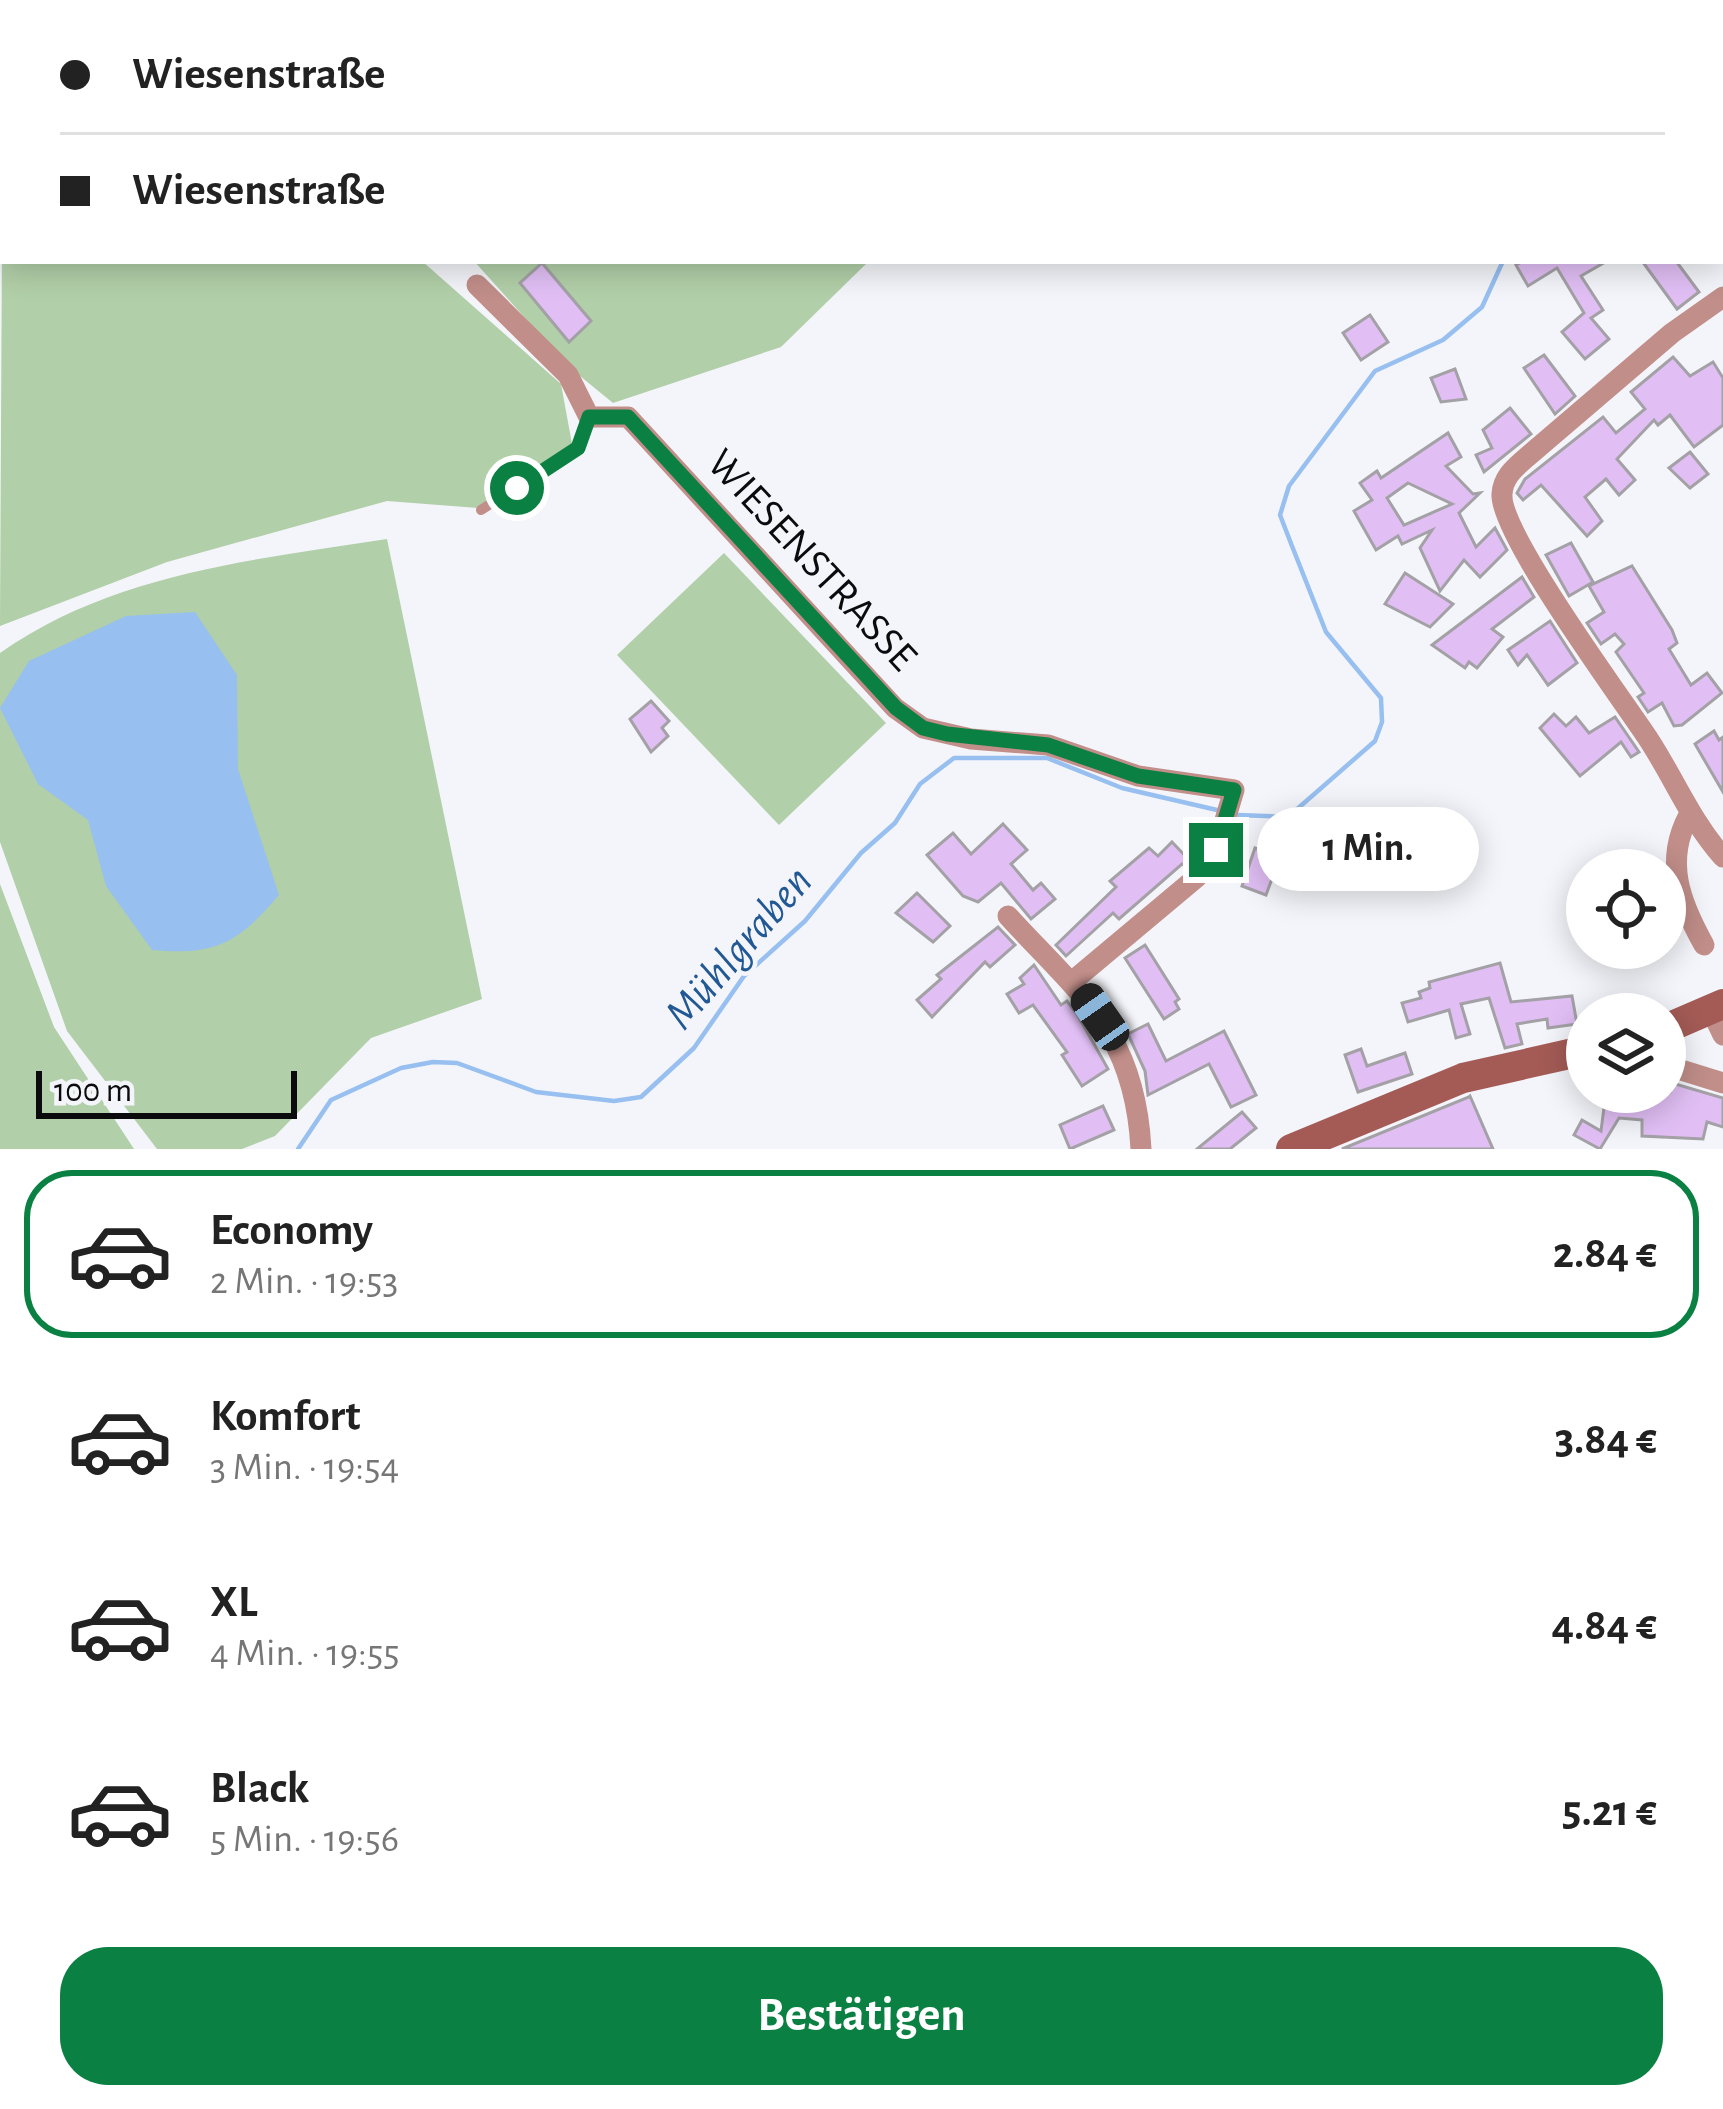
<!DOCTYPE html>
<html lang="de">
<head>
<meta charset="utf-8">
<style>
  body { margin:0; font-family:"Alegreya Sans",sans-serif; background:#f6f6f6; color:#222; height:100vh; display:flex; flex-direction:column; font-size:45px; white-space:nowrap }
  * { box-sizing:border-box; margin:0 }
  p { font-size:39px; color:#767676 }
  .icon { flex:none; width:66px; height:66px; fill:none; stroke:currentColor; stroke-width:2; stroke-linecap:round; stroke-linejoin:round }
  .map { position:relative; height:1149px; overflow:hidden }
  .drawer { display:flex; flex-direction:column; background:#fff; flex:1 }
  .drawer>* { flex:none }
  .top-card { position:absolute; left:0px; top:0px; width:1725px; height:264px; box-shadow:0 6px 30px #0003; display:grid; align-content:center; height:264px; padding:0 60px; background:#fff }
  .controls { position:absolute; left:1566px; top:849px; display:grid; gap:24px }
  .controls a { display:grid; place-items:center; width:120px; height:120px; border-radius:50%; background:#fff; box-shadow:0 6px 30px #0003; font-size:60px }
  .scale { position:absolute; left:36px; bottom:30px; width:261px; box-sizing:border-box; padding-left:12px; border:6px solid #0b0b0d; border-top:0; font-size:33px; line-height:42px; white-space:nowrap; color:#0b0b0d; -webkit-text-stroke:9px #f4f5fa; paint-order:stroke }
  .end { position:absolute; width:54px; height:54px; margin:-27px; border:15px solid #0b8043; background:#fff; box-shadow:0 0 0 6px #fff }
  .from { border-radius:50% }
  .bubble { position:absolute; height:84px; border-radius:42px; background:#fff; box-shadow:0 6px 30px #0003; font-size:39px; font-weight:700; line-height:84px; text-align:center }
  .car { position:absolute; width:36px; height:72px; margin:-36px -18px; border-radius:15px; box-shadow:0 0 9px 3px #0007; background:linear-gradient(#222 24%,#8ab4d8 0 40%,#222 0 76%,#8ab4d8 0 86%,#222 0) }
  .top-card b { display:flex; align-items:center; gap:42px; height:114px; font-size:45px }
  .top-card b+b { border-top:3px solid #e0e0e0 }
  .top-card i { width:30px; height:30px; background:#222 }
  ul { padding:21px 0 0; list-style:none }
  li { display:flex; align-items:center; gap:36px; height:168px; margin:0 24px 18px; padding:0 36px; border:6px solid transparent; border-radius:48px }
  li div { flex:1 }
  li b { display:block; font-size:45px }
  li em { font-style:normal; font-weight:700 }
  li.current { border-color:#0b8043 }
  li>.icon { width:108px; height:108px; stroke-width:1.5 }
  .primary-button { display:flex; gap:24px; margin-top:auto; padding:24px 60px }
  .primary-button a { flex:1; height:138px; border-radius:48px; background:#0b8043; color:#fff; font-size:48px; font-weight:700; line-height:138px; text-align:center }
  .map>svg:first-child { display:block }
</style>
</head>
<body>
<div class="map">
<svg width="1723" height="1149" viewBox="0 0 1723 1149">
  <rect width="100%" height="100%" fill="#f4f5fa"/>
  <g fill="#b1cfa8">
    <polygon points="257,0 1109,0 1109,3 259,3"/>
    <polygon points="3,41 3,261 422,261 561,384 572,444 478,508 387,501 167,562 0,626"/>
    <polygon points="474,261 869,261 781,347 613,403 569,367"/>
    <path d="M 387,539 L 482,999 L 371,1038 L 275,1136 L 242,1149 L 157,1149 L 67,1031 L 0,842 L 0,653 C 114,573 253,560 387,539 Z"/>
    <polygon points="724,553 886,723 779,825 617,655"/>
    <polygon points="0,884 54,1027 134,1149 0,1149"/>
  </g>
  <path fill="#97bff0" d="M 195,612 L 237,675 L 238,769 L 279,895 C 239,942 216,956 152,950 L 106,886 L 88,820 L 38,784 L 0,708 L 29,661 L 126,616 Z"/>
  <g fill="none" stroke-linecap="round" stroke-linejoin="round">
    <g stroke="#97bff0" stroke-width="4.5">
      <polyline points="1722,19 1723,18"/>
      <polyline points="1237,815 1288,817 1375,741 1382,722 1381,698 1326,632 1292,546 1280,515 1289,486 1375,371 1443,340 1482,307 1503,261"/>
      <polyline points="298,1149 331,1100 401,1068 433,1062 457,1063 536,1092 614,1101 641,1097 694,1048 744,976 805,921 861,853 895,823 920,784 954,758 1047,758 1122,788 1217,810"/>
    </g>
  </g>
  <g fill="#e1bff5" stroke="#a3a1a5" stroke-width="3" fill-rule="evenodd">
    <polygon points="1523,261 1607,261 1581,276 1603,310 1591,318 1609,339 1585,359 1562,332 1584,313 1557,268 1528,286 1516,265"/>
    <polygon points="1642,261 1676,261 1699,292 1677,309"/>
    <polygon points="542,263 591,321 569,342 520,283"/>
    <polygon points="1370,315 1388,342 1361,360 1343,333"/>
    <polygon points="1544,355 1575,396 1555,414 1524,368"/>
    <polygon points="1673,357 1690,376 1713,362 1723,378 1723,425 1694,447 1670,415 1658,425 1654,420 1617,459 1635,480 1619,495 1606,479 1585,497 1602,521 1587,536 1541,485 1523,500 1517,493 1525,479 1603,417 1616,433 1645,409 1631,392"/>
    <polygon points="1455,369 1466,399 1441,402 1431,378"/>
    <polygon points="1510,408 1531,434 1484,472 1476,455 1492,448 1483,430"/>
    <path d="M 1448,433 L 1461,457 L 1446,466 L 1473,494 L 1480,493 L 1459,513 L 1476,547 L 1495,528 L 1507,550 L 1480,577 L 1464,560 L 1440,591 L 1420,548 L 1432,530 L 1402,544 L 1398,536 L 1376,550 L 1354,511 L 1372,500 L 1360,483 L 1377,471 L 1381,478 ZM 1408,483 L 1452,504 L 1404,525 L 1387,498 Z"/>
    <polygon points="1690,452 1708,474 1690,488 1669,468"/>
    <polygon points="1571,543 1593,582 1569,596 1546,555"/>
    <polygon points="1632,566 1672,630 1677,643 1669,649 1691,685 1707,673 1722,693 1682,725 1674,726 1662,703 1648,712 1638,697 1644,693 1616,652 1624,644 1615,634 1601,644 1587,623 1604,612 1589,586"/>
    <polygon points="1405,573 1453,604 1430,627 1385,604"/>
    <polygon points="1522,577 1534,597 1492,629 1503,637 1477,668 1469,662 1465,668 1432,645"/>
    <polygon points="1550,621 1577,663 1548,685 1527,655 1518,665 1508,650"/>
    <polygon points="651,701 669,721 662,728 668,736 651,752 630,719"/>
    <polygon points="1554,714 1566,726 1576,717 1589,733 1615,717 1639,752 1631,757 1621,742 1580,776 1540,728"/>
    <polygon points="1714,731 1719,740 1723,737 1723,792 1695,744"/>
    <polygon points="1003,824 1027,850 1011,864 1033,890 1041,883 1055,899 1031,919 1001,883 978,902 963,896 927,855 953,833 971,854"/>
    <polygon points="1172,842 1190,861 1187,866 1182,864 1119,919 1113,913 1066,956 1056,945 1116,887 1110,881 1149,848 1158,856"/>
    <polygon points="1255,848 1280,857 1266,895 1242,886"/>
    <polygon points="917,893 950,926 933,942 896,913"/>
    <polygon points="998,927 1015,945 990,967 985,962 932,1017 917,1000 941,979 937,975"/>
    <polygon points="1145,945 1179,999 1175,1002 1179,1009 1164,1019 1125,958"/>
    <polygon points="1500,963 1511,1002 1572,996 1577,1024 1548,1028 1547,1019 1517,1024 1522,1044 1505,1048 1489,998 1461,1004 1470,1034 1456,1038 1449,1010 1408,1022 1402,1003 1421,998 1419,992 1430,988 1429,982"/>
    <polygon points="1034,965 1061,1005 1067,1001 1077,1014 1108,1069 1082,1086 1062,1055 1067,1052 1033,1005 1019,1013 1007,994 1024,984 1020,978"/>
    <polygon points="1148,1024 1166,1061 1224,1031 1256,1095 1231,1107 1209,1064 1148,1095 1145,1071 1128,1034"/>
    <polygon points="1361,1049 1367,1066 1405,1053 1412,1074 1358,1092 1345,1055"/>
    <polygon points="1672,1083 1723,1098 1723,1127 1707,1122 1703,1139 1642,1136 1642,1120 1619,1118 1600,1149 1574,1135 1582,1120 1601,1131 1606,1092 1670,1092"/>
    <polygon points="1470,1096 1493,1149 1342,1149 1469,1097"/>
    <polygon points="1103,1106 1114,1130 1070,1149 1060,1125"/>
    <polygon points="1242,1112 1256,1128 1230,1149 1197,1149"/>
  </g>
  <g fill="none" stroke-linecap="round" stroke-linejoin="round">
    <polyline stroke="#c18e89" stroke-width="10" points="481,510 577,448 589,417"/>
    <g stroke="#c18e89" stroke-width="21">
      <polyline points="477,285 568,375 589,417 628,417 895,708 923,728 971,739 1048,745 1138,776 1234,790 1216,850 1197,877 1074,980"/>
      <path d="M 1723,297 L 1672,333 L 1527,457 C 1516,467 1503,476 1502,494 C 1499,533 1622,699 1649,740 C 1675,780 1691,821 1723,857"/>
      <path d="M 1689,815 C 1664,861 1680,902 1704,945"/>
      <path d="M 1008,916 C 1081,996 1135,1032 1141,1149"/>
      <polyline points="1711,1010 1723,1035"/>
      <polyline points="1665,1065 1723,1083"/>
    </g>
    <g stroke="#a45b56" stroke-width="30">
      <polyline points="1665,1029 1723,1004"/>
      <polyline points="1291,1149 1463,1078 1587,1050"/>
    </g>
  </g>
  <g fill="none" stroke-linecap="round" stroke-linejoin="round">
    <polyline stroke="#0b8043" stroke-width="15" points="517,488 578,448 589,417 628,417 896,708 923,728 947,734 1048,745 1138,776 1234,790 1216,850"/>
  </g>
  <g text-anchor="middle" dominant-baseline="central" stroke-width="9" stroke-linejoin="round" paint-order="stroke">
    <g font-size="42" fill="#0b0b0d" stroke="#f4f5fa">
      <text transform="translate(812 560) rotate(47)">WIESENSTRASSE</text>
    </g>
    <g font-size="45" font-style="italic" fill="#225893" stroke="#f4f5fa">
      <text transform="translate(739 948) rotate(-49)">Mühlgraben</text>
    </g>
  </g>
</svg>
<div class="controls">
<a><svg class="icon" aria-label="locate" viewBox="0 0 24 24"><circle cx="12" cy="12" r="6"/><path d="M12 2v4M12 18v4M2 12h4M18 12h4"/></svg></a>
<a><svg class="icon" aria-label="layers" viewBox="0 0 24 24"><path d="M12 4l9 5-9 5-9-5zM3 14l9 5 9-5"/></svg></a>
</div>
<div class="scale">100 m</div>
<i class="end from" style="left:517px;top:488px"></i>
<i class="end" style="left:1216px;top:850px"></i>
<div class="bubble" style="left:1257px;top:807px;width:222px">1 Min.</div>
<i class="car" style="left:1100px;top:1017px;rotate:325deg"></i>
<div class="top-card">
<b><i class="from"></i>Wiesenstraße</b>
<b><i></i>Wiesenstraße</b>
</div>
</div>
<section class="drawer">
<ul>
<li class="current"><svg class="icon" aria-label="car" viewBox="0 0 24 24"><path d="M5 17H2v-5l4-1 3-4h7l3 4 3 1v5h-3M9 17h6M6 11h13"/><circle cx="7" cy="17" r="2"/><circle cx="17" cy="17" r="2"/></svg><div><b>Economy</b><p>2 Min. · 19:53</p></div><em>2.84 €</em></li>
<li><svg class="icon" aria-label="car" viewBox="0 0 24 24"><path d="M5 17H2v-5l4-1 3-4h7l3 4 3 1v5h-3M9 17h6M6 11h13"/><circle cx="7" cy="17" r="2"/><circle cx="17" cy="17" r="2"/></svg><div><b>Komfort</b><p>3 Min. · 19:54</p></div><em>3.84 €</em></li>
<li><svg class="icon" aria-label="car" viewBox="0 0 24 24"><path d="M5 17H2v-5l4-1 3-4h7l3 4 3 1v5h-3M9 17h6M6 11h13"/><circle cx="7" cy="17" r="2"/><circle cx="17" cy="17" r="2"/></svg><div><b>XL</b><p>4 Min. · 19:55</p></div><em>4.84 €</em></li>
<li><svg class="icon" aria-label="car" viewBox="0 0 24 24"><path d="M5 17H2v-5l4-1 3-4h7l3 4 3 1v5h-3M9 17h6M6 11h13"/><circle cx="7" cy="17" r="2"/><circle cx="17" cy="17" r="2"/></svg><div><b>Black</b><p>5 Min. · 19:56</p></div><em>5.21 €</em></li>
</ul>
<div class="primary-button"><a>Bestätigen</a></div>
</section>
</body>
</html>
